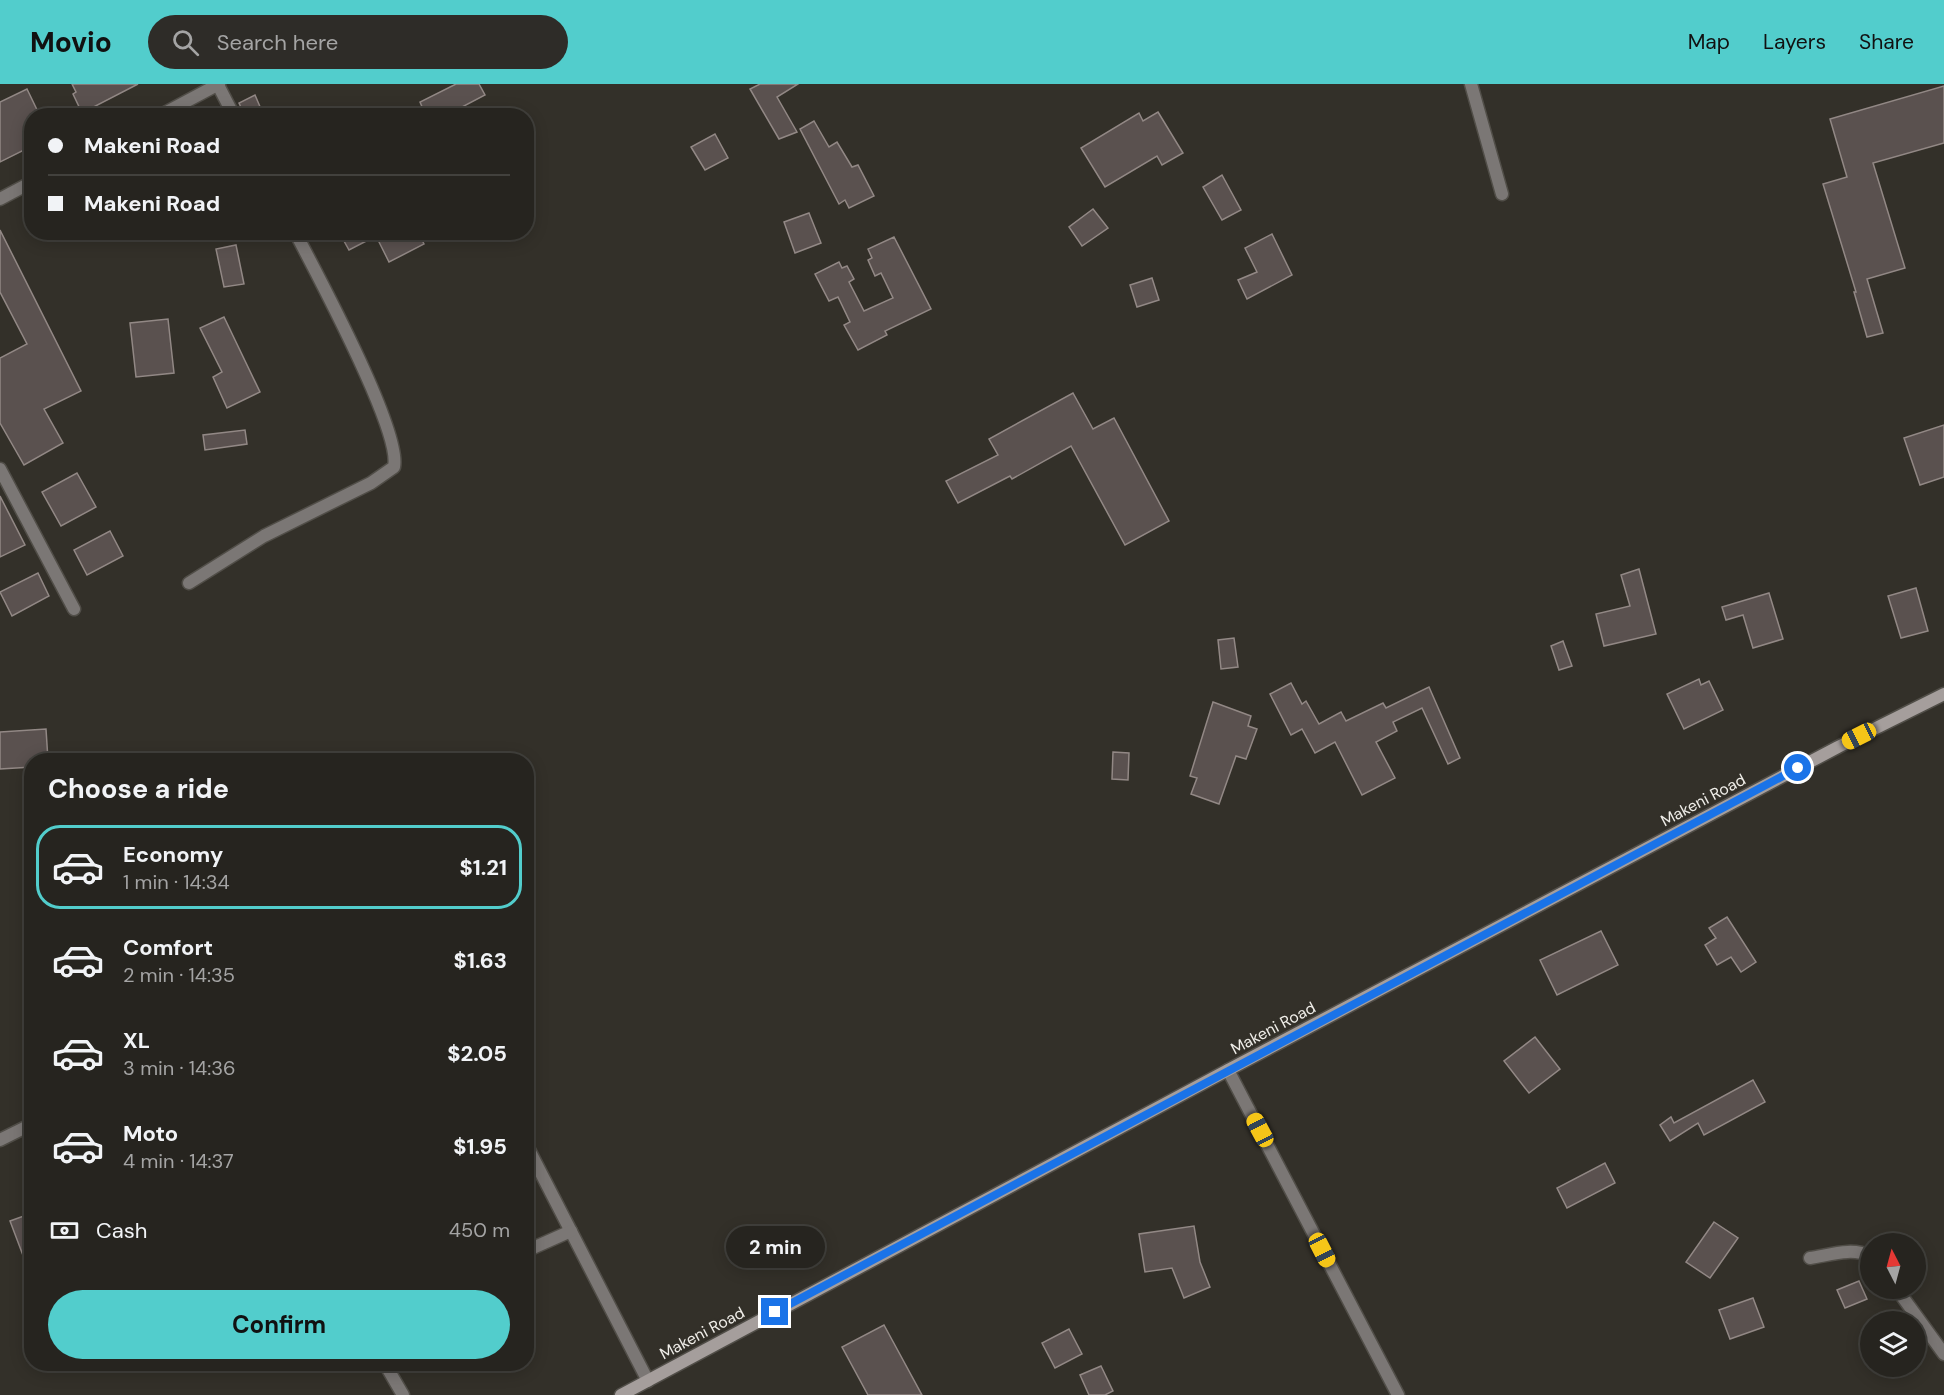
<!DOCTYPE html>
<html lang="en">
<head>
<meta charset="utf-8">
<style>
  body { margin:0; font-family:"DM Sans",sans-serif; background:#2e2c28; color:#f1f3f6; height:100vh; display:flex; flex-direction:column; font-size:22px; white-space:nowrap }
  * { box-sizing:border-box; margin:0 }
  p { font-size:20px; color:#a4a4a4 }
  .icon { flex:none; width:33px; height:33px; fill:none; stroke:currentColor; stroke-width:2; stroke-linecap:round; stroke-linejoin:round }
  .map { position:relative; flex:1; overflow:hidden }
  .drawer { position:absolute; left:24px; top:669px; width:510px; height:618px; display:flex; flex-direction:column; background:#26241f; border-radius:24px; box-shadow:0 3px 15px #0003,0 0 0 2px #42413d }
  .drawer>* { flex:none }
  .hud { position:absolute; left:24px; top:24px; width:510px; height:132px; border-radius:24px; box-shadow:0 3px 15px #0003,0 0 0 2px #42413d; display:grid; align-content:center; height:132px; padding:0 24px; background:#26241f }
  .needle { width:39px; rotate:354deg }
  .controls { position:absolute; left:1860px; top:1149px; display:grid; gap:12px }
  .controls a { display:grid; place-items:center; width:66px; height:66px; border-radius:50%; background:#26241f; box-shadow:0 3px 15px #0003,0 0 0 2px #42413d; font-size:30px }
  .end { position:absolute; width:27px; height:27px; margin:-14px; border:8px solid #1a73e8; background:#fff; box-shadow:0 0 0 3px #fff }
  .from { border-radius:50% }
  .bubble { position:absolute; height:42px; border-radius:21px; background:#26241f; box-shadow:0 3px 15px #0003,0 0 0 2px #42413d; font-size:20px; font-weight:700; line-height:42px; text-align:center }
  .car { position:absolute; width:18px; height:36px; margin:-18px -9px; border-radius:8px; box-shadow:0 0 4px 2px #0007; background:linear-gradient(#f5c518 24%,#345 0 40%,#f5c518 0 76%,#345 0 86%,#f5c518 0) }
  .hud b { display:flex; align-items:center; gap:21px; height:57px; font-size:22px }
  .hud b+b { border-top:2px solid #42413d }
  .hud i { width:15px; height:15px; background:#f1f3f6 }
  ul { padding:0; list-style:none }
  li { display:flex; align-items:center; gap:18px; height:84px; margin:0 12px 9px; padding:0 12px; border:3px solid transparent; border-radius:24px }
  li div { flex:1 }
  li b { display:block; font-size:22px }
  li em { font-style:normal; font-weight:700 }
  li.on { border-color:#52cdcc }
  li>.icon { width:54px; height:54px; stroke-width:1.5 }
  h2 { padding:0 24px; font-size:27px; line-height:72px }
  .pay { display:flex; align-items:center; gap:15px; height:66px; padding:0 24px; font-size:22px }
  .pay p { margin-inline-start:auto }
  .button { display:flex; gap:12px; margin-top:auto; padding:12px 24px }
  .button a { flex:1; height:69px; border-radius:36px; background:#52cdcc; color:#111; font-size:24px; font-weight:700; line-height:69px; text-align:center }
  header { display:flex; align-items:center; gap:36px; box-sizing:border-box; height:84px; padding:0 30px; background:#52cdcc; color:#111 }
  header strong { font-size:28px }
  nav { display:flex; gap:33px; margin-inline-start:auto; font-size:21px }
  .search { width:420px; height:54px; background:#2e2c28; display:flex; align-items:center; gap:15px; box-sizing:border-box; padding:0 21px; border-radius:33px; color:#a4a4a4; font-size:22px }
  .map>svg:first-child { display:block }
</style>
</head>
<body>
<header>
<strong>Movio</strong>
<div class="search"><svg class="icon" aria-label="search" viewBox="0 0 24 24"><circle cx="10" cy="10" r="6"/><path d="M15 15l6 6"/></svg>Search here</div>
<nav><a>Map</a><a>Layers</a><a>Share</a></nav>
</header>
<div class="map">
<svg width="1944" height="1311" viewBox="0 0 1944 1311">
  <rect width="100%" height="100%" fill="#333029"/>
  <g fill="#5a514f" stroke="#928885" stroke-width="1.5">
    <polygon points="72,0 138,0 82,29 73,10 76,8"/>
    <polygon points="456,0 479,0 485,11 445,32 426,32 420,18"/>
    <polygon points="760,0 798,0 777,13 797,48 779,55 750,5"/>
    <polygon points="1944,2 1944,59 1873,79 1905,184 1867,195 1883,249 1867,253 1854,208 1856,208 1823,100 1847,93 1830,35"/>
    <polygon points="27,5 40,32 32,32 32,62 0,78 0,18"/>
    <polygon points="255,11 264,32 245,32 239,19"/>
    <polygon points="1158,28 1183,69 1162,81 1157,72 1105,103 1081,64 1139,29 1143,37"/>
    <polygon points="814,37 829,63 837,58 852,83 858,81 874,112 849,124 845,116 839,120 800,45"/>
    <polygon points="715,50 728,74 705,86 691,63"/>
    <polygon points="1222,91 1241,126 1222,136 1203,103"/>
    <polygon points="1093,125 1108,144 1082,162 1069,143"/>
    <polygon points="809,129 821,159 795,169 784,138"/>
    <polygon points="0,146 81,307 44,325 63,359 24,381 0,339 0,274 27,260 0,208"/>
    <polygon points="339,148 418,148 424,160 389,178 376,152 349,166"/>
    <polygon points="1272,150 1292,191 1247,215 1238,196 1257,188 1245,164"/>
    <polygon points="894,153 931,225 885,247 887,251 858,266 844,241 850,238 838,213 829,217 815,190 839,178 842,184 847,182 854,195 849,198 864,227 893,214 881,189 875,192 868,176 872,174 868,165"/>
    <polygon points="236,161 244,200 224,203 216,165"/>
    <polygon points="1152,194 1159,216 1137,223 1130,201"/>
    <polygon points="224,233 260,308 227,324 213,293 222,288 200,244"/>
    <polygon points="168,235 174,289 136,293 130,239"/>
    <polygon points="1073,309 1093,345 1114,334 1169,437 1125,461 1071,362 1012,395 1010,392 958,419 946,397 998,371 989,355"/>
    <polygon points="1944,341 1944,393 1920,401 1904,354"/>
    <polygon points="245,346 247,360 205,366 203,351"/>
    <polygon points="77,389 96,423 61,442 42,408"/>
    <polygon points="0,412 25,461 0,473"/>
    <polygon points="110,447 123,472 87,491 74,466"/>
    <polygon points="1639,485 1656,550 1604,562 1596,530 1630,522 1621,491"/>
    <polygon points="38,489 49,512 12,532 0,508"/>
    <polygon points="1916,504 1928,547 1901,554 1888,512"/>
    <polygon points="1769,509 1783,555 1753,564 1743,531 1726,536 1722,523"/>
    <polygon points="1234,554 1238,583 1221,585 1218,556"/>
    <polygon points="1563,557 1572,582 1559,586 1551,562"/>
    <polygon points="1699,595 1701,601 1709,597 1723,626 1684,645 1667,610"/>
    <polygon points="1291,599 1302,620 1306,617 1319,640 1341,628 1346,637 1383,619 1386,624 1429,603 1460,674 1448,680 1422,624 1393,638 1397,647 1376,658 1395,694 1362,711 1335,658 1315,669 1302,645 1291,651 1270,610"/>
    <polygon points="1213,618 1251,632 1248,642 1257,645 1246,675 1236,672 1219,720 1191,710 1197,694 1190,692"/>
    <polygon points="46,645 48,676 32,676 32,683 0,685 0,648"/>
    <polygon points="1113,668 1129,669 1128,696 1112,695"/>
    <polygon points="1727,833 1756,878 1741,888 1731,873 1717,881 1705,861 1716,854 1709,844"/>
    <polygon points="1601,847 1618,881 1557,911 1540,876"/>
    <polygon points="1535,953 1560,985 1529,1009 1504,977"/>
    <polygon points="1753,996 1765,1018 1704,1051 1698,1039 1670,1057 1660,1041 1671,1033 1674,1039"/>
    <polygon points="1605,1079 1615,1099 1567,1124 1557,1104"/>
    <polygon points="32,1129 32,1189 30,1190 10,1137"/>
    <polygon points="1714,1138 1738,1154 1710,1194 1686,1178"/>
    <polygon points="1194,1142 1200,1178 1210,1203 1184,1214 1172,1184 1145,1188 1139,1150"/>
    <polygon points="1859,1197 1867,1215 1845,1224 1837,1206"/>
    <polygon points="1753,1214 1764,1243 1730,1255 1719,1226"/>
    <polygon points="884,1241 922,1311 868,1311 842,1263"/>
    <polygon points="1069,1245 1082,1270 1055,1284 1042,1259"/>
    <polygon points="1101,1282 1113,1307 1105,1311 1089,1311 1080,1291"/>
  </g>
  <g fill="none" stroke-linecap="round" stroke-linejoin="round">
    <defs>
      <g id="street">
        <polyline points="1471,0 1502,110"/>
        <polyline points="218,1 234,32"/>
        <polyline points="159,32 219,0"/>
        <polyline points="0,115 32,98"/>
        <polyline points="0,385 74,525"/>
        <path d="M 189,499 L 264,452 L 371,399 L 394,383 C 402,348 316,188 295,148"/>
        <polyline points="1228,986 1398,1311"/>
        <polyline points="0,1056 32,1040"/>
        <polyline points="526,1060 648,1297"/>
        <polyline points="526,1167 571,1147"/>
        <path d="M 1810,1174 C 1830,1171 1852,1163 1870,1172"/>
        <polyline points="1896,1204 1944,1270"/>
        <polyline points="385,1280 403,1311"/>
      </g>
      <polyline id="secondary" points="621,1311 1228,986 1838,663 1944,610"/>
    </defs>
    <use href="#street" stroke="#514e48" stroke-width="15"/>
    <use href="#secondary" stroke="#514e48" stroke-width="15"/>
    <use href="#street" stroke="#7b7775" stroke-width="12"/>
    <use href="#secondary" stroke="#a59e9c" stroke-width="12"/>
  </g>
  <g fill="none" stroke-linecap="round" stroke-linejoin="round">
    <polyline stroke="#1a73e8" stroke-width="8" points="775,1228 1798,684"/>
  </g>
  <g text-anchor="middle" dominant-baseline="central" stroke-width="4.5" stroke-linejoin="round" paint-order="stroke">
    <g font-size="16" fill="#efede8" stroke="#333029">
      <text transform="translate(1703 716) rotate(-28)">Makeni Road</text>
      <text transform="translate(1273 944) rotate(-28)">Makeni Road</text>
      <text transform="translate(702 1249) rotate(-28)">Makeni Road</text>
    </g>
  </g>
</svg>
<div class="controls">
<a><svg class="needle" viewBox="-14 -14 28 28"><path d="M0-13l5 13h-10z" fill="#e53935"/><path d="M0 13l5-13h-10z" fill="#a4a4a4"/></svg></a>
<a><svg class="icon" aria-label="layers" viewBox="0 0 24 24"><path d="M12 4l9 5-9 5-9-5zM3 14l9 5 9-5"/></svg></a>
</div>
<i class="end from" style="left:1798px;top:684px"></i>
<i class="end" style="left:775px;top:1228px"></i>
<div class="bubble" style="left:726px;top:1142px;width:99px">2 min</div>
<i class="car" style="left:1859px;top:652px;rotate:243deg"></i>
<i class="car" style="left:1260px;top:1046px;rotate:332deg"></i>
<i class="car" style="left:1322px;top:1166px;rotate:153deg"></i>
<div class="hud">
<b><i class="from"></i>Makeni Road</b>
<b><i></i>Makeni Road</b>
</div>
<section class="drawer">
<h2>Choose a ride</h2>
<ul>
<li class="on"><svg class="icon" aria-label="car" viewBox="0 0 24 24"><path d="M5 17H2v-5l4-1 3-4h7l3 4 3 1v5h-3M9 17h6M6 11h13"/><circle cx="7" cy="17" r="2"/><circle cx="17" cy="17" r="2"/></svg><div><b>Economy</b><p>1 min · 14:34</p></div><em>$1.21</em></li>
<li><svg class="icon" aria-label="car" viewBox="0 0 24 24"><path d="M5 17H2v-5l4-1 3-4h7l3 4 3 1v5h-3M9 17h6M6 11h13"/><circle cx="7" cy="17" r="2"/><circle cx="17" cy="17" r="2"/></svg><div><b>Comfort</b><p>2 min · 14:35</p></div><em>$1.63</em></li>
<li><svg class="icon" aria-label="car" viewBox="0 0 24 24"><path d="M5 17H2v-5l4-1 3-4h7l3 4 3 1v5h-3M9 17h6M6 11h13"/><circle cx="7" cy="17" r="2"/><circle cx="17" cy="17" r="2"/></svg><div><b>XL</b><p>3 min · 14:36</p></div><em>$2.05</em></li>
<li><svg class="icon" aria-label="car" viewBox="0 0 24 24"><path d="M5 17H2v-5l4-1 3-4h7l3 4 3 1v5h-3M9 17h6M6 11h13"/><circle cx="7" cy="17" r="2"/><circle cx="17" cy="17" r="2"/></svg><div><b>Moto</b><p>4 min · 14:37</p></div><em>$1.95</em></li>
</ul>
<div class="pay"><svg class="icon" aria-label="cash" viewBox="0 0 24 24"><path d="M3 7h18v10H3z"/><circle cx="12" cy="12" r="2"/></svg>Cash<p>450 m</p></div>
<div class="button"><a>Confirm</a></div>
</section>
</div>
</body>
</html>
